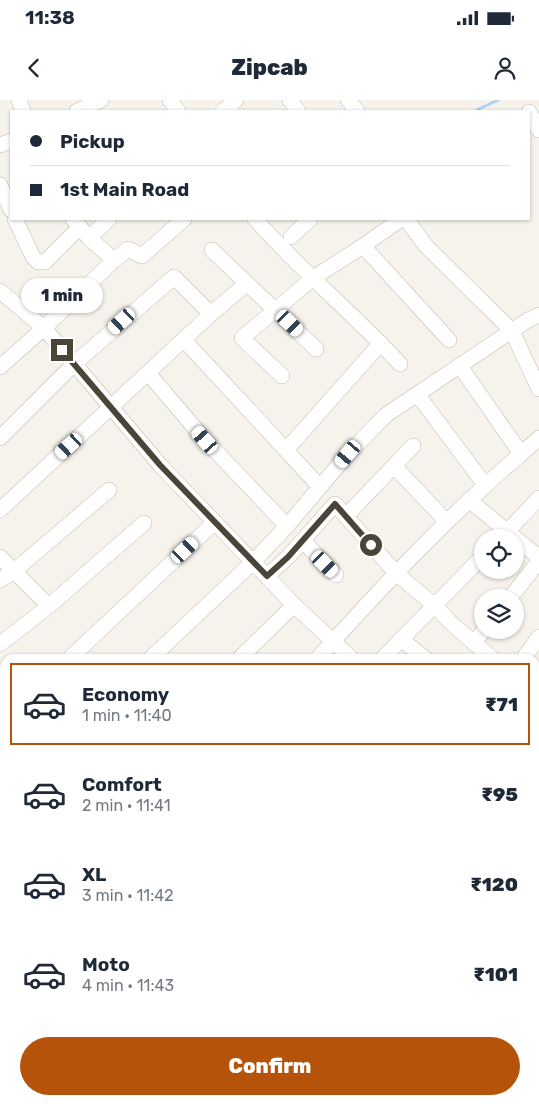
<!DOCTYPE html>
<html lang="en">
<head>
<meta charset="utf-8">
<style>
  body { margin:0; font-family:Rubik,sans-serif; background:#f6f6f7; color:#1f2937; height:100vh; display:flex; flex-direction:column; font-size:19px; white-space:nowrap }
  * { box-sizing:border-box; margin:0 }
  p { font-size:16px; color:#747a83 }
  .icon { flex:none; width:28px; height:28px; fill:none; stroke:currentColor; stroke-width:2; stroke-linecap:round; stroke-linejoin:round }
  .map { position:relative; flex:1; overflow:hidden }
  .panel { position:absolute; left:0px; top:554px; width:540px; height:451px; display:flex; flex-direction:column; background:#fff; border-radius:15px 15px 0 0; box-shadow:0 1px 4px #0004 }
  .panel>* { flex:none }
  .banner { position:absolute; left:10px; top:10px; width:520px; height:110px; border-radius:0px; box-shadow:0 1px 4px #0004; display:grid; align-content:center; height:110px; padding:0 20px; background:#fff }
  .tools { position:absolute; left:474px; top:429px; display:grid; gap:10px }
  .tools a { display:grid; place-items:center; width:50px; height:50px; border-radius:50%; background:#fff; box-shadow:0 1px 4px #0004; font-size:25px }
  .end { position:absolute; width:22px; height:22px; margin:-11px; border:6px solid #4b4439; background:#fff; box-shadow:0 0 0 2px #fff }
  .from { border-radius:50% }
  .bubble { position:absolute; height:35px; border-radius:18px; background:#fff; box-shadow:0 1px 4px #0004; font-size:16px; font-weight:800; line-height:35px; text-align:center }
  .car { position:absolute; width:15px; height:30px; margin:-15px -8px; border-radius:6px; box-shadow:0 0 4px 1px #0007; background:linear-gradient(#fff 24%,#345 0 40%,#fff 0 76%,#345 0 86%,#fff 0) }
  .banner b { display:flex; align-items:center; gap:18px; height:48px; font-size:19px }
  .banner b+b { border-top:1px solid #e0e1e3 }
  .banner i { width:12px; height:12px; background:#1f2937 }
  ul { padding:9px 0 0; list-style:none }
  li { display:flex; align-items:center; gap:15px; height:82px; margin:0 10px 8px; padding:0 10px; border:2px solid transparent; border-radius:0px }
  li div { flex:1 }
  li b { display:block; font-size:19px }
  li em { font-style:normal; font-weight:800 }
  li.on { border-color:#b45309 }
  li>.icon { width:45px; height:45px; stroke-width:1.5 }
  .primary-button { display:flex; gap:10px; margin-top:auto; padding:10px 20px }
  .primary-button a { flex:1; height:58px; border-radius:30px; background:#b45309; color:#fff; font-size:20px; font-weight:800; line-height:58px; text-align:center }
  .status { display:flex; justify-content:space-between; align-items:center; height:35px; padding:0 25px; background:#fff; direction:ltr }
  .status svg { height:14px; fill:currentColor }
  header { display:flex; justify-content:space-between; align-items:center; height:65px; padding:0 20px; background:#fff; font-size:22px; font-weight:800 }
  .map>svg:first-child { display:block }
</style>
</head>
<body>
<div class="status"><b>11:38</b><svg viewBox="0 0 49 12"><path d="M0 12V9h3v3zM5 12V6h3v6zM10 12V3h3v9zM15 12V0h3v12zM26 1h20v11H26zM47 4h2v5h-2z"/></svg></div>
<header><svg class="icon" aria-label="back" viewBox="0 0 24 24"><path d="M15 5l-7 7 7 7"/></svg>Zipcab<svg class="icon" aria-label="person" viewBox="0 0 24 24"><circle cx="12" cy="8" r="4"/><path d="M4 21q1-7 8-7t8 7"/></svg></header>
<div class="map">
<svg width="539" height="1004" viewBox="0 0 539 1004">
  <rect width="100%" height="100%" fill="#f6f3ec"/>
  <polygon fill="#e6e2dd" points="535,747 539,751 539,1004 0,1004 0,756 5,753 5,1000 535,1000"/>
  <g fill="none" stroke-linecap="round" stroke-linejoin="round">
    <g stroke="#a9d4f2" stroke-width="3">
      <polyline points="475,11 498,0"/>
      <polyline points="36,1000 43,1004"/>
    </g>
    <defs>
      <g id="minor">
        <polyline points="19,0 23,11"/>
        <polyline points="170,0 178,11"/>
        <polyline points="290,0 298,11"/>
        <polyline points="348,0 357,11"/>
        <polyline points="77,11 101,0"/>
        <polyline points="223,11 236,0"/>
        <polyline points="529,12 539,30"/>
        <polyline points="0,45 11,41"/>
        <polyline points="0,85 11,110"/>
        <polyline points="15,119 33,157 38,162 45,162 80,127"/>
        <path d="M 255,119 C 300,170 354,214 400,264"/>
        <polyline points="406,119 426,146 512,231 539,289"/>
        <polyline points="291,137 310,119"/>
        <polyline points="89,138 109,119"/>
        <polyline points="363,146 449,240"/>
        <polyline points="212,150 316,249"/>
        <polyline points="114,160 128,149 142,156 184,119"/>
        <polyline points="0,191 44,228 160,365 294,505 352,559"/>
        <polyline points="184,240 320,387"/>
        <polyline points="0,267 44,228 114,160 89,138 73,119"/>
        <polyline points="148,273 205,340 287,426"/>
        <polyline points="282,276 242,238 313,178 363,146 401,119"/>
        <polyline points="417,294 485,385"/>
        <polyline points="0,338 74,264 174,177 211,214"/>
        <polyline points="286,350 381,243"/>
        <polyline points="521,354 539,338"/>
        <polyline points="394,366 446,421"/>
        <polyline points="469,400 515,438"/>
        <polyline points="0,410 211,214 246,184"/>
        <polyline points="346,416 413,346"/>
        <polyline points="501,438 539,398"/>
        <polyline points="515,438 539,457"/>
        <polyline points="303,441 336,475"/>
        <polyline points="0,457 49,506"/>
        <polyline points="267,476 288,457 335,404 397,474 435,506 452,524 493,559"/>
        <polyline points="0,480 13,472 109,390"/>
        <polyline points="510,498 539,461"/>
        <polyline points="401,539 426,559"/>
        <polyline points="474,543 484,530"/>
        <polyline points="0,544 49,506 144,423"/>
        <polyline points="69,559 215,422"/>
        <polyline points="150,559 253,462 287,426 348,354 386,315 528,220 539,215"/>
        <polyline points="239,559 294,505"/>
        <path d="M 317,559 C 382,487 447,417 521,354 L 460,266"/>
        <polyline points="382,559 482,457"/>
        <polyline points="523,559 539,537"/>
        <polyline points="0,622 5,618"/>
        <polyline points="535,625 539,621"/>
        <polyline points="535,694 539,690"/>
        <polyline points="0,724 5,719"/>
        <polyline points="535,741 539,747"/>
        <polyline points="0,782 5,788"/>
        <polyline points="0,819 5,815"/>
        <polyline points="535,842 539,847"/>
        <polyline points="0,984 5,979"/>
        <polyline points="51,1000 56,1004"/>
        <polyline points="197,1000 200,1004"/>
        <polyline points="323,1004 329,1000"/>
      </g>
    </defs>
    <use href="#minor" stroke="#c2bbae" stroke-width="16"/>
    <use href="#minor" stroke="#fff" stroke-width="15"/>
  </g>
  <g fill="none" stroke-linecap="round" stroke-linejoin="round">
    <polyline stroke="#4b4439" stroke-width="6" points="62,250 160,365 267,476 288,457 335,404 371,445"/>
  </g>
</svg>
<div class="tools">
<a><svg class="icon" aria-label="locate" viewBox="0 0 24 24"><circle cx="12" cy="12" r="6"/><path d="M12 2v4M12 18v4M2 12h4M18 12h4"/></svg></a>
<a><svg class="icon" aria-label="layers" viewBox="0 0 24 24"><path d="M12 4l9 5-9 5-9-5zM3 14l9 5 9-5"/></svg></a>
</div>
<i class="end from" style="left:371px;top:445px"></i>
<i class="end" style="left:62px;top:250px"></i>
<div class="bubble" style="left:21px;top:178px;width:82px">1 min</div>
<i class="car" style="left:122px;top:221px;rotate:228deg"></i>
<i class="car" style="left:290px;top:223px;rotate:134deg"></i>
<i class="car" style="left:205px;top:340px;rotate:319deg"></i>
<i class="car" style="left:69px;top:346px;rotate:228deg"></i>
<i class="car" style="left:348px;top:354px;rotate:220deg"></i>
<i class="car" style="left:185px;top:450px;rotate:47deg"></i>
<i class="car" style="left:325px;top:464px;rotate:135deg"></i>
<div class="banner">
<b><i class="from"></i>Pickup</b>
<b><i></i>1st Main Road</b>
</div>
<section class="panel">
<ul>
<li class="on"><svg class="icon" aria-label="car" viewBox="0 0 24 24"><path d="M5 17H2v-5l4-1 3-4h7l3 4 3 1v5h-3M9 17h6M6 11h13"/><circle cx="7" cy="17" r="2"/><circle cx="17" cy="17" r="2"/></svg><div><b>Economy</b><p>1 min · 11:40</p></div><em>₹71</em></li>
<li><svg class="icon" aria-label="car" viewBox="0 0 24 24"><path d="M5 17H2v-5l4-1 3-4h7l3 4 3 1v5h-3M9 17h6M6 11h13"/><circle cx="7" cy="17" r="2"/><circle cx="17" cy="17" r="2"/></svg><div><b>Comfort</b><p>2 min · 11:41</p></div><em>₹95</em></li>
<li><svg class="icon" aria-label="car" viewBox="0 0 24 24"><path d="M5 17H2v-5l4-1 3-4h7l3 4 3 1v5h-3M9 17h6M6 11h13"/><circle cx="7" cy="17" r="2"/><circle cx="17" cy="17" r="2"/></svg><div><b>XL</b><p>3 min · 11:42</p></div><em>₹120</em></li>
<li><svg class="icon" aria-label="car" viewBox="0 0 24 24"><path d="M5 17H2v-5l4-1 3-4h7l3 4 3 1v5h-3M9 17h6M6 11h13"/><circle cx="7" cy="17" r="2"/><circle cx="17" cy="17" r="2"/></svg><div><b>Moto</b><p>4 min · 11:43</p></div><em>₹101</em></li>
</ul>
<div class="primary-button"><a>Confirm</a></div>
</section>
</div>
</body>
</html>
